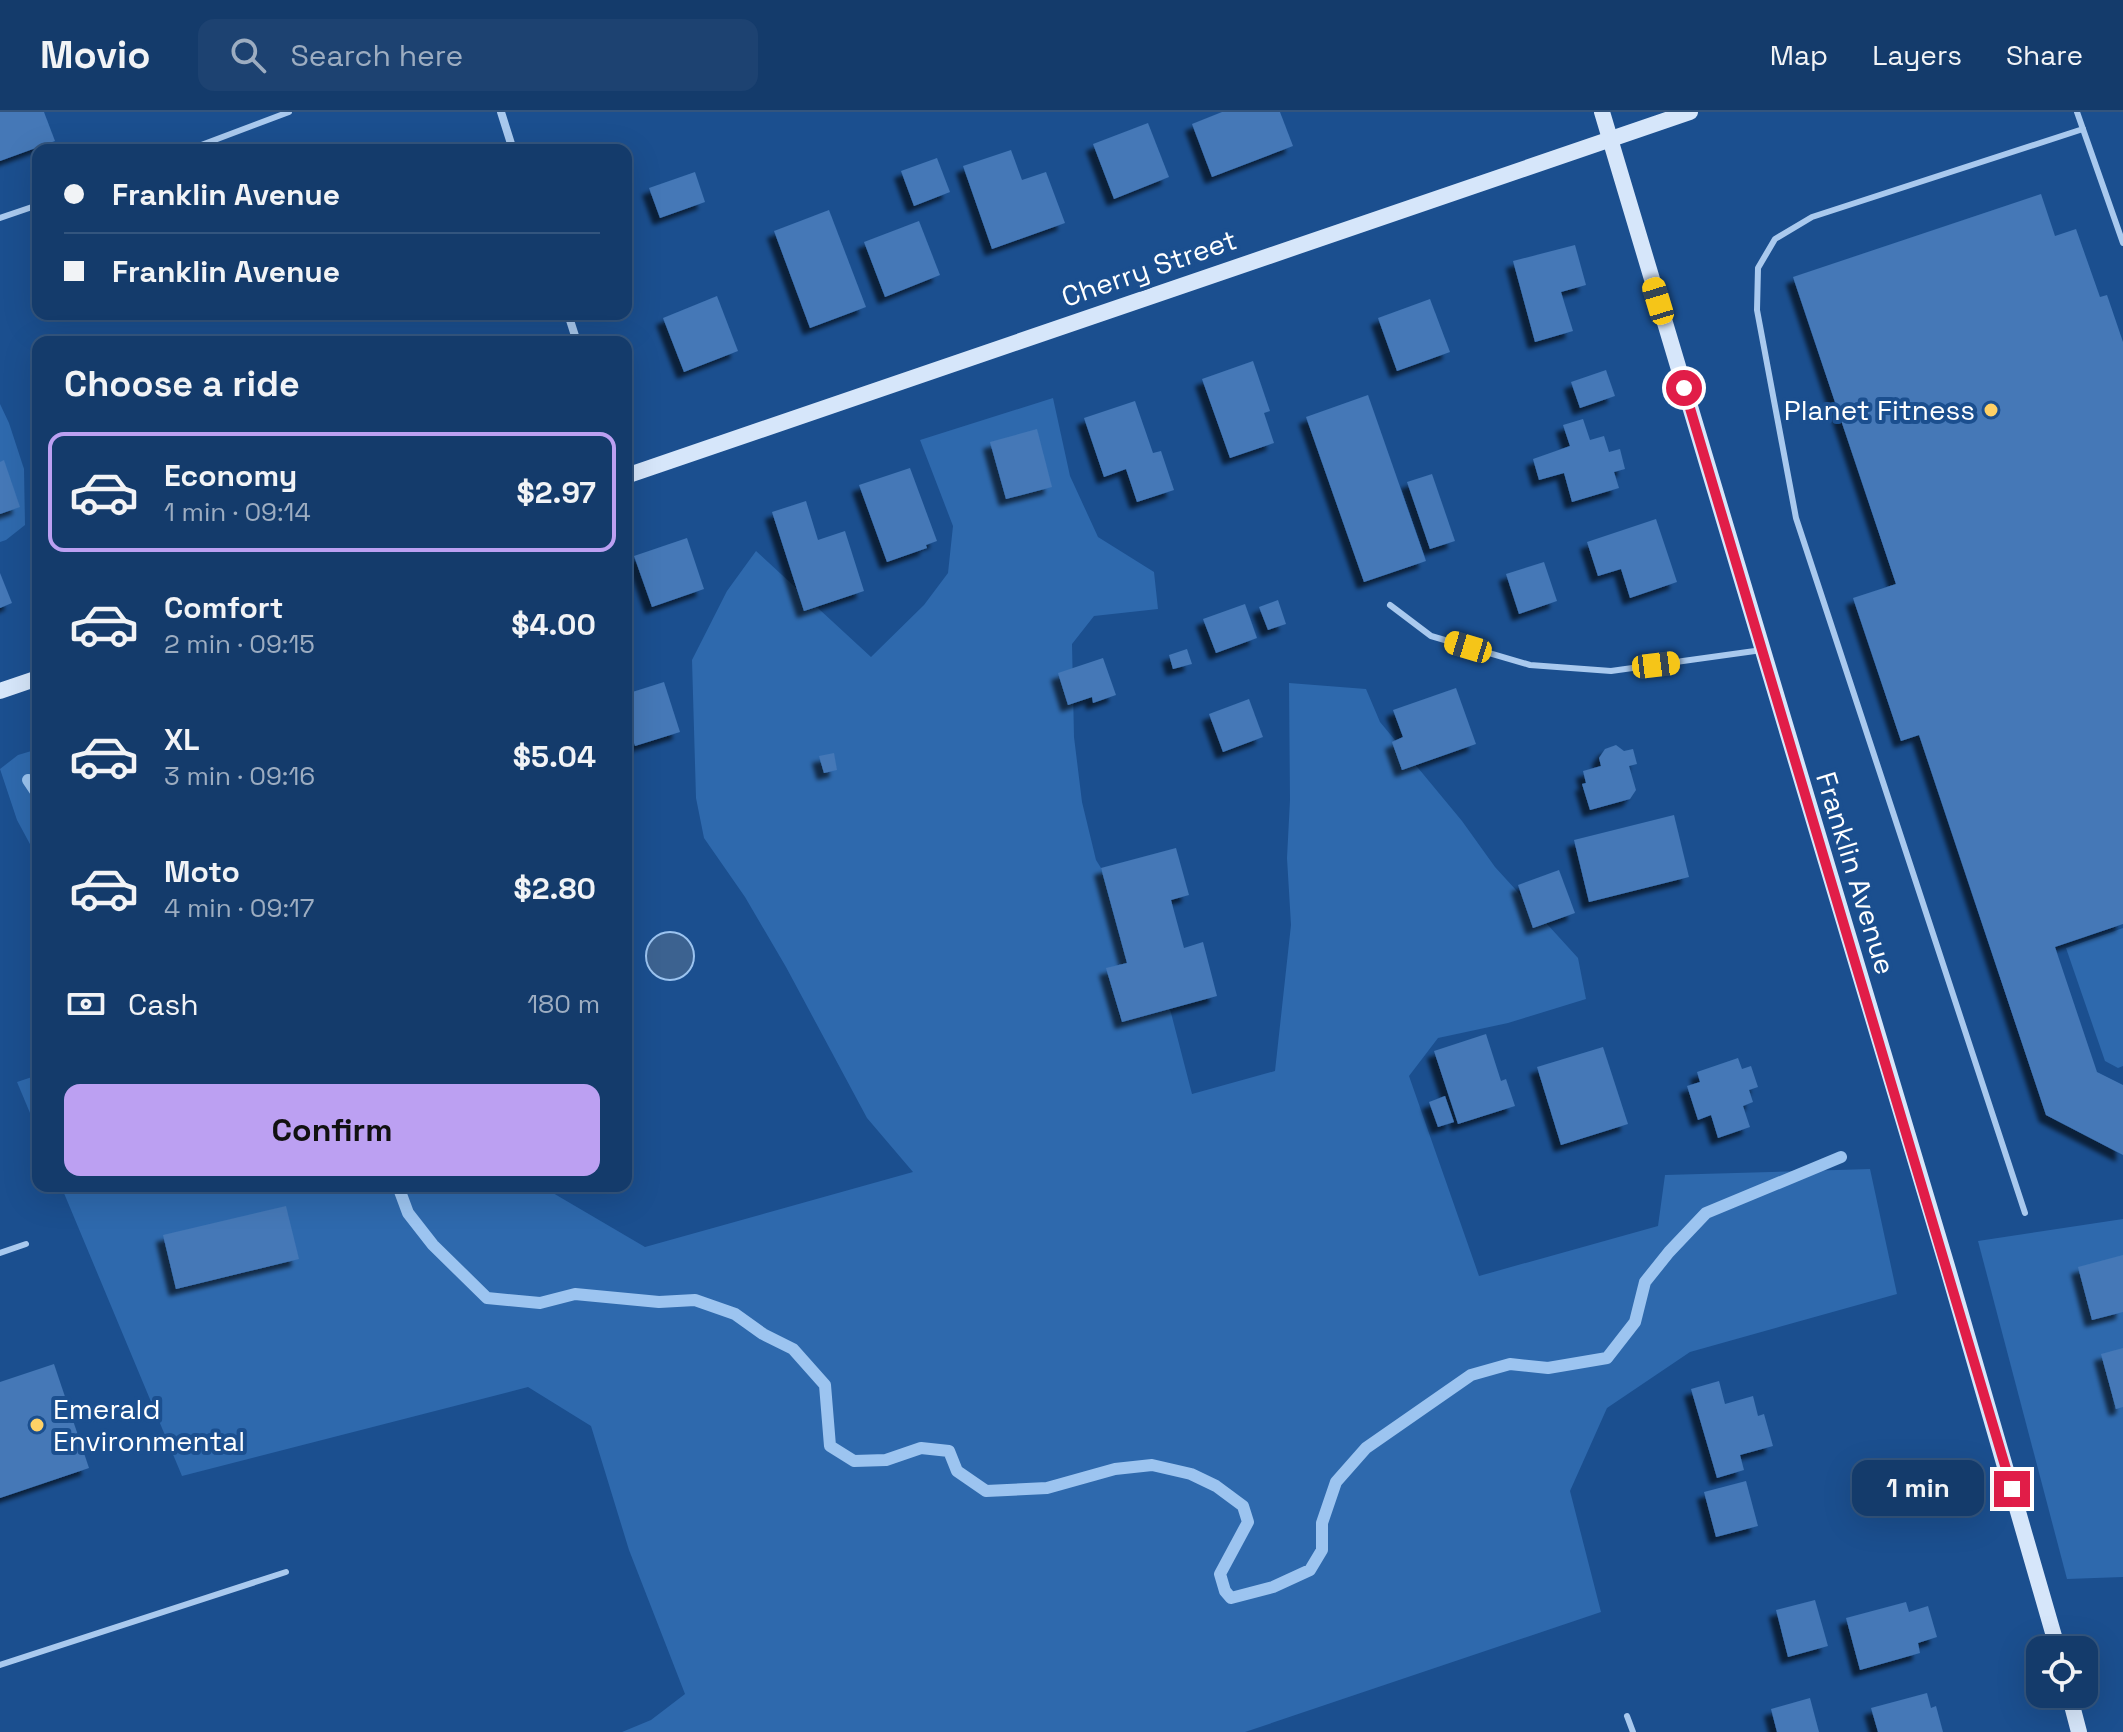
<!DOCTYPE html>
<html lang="en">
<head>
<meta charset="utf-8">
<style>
  body { margin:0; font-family:"Space Grotesk",sans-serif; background:#1d4271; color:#f1f3f6; height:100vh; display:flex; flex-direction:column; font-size:30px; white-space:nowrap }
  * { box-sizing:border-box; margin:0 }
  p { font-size:26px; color:#9dadc1 }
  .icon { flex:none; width:44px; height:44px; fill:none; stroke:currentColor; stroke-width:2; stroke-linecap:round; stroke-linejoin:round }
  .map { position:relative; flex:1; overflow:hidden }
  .drawer { position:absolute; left:32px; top:224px; width:600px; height:856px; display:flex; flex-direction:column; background:#143b6b; border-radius:16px; box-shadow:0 8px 32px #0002,0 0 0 2px #33557e }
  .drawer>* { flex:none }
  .hud { position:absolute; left:32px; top:32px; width:600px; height:176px; border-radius:16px; box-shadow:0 8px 32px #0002,0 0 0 2px #33557e; display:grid; align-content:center; height:176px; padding:0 32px; background:#143b6b }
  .fabs { position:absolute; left:2026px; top:1524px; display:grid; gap:16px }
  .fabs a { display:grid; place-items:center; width:72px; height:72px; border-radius:16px; background:#143b6b; box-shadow:0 8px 32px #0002,0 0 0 2px #33557e; font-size:40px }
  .end { position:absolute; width:36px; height:36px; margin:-18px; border:10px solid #e11d48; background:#fff; box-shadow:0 0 0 4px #fff }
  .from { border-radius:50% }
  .bubble { position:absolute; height:56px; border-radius:16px; background:#143b6b; box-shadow:0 8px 32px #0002,0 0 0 2px #33557e; font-size:26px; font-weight:700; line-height:56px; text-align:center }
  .car { position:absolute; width:24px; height:48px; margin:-24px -12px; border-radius:10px; box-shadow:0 0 6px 2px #0007; background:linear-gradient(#f5c518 24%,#345 0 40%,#f5c518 0 76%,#345 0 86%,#f5c518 0) }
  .hud b { display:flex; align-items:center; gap:28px; height:76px; font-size:30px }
  .hud b+b { border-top:2px solid #33557e }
  .hud i { width:20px; height:20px; background:#f1f3f6 }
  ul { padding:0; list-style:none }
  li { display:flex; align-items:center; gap:24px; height:120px; margin:0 16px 12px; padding:0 16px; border:4px solid transparent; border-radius:16px }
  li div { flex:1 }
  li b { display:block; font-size:30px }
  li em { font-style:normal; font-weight:700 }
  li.on { border-color:#bca0f2 }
  li>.icon { width:72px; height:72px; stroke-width:1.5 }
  h2 { padding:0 32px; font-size:36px; line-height:96px }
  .pay { display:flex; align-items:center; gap:20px; height:88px; padding:0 32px; font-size:30px }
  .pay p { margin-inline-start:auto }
  .button { display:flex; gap:16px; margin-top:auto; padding:16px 32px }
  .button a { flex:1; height:92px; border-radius:16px; background:#bca0f2; color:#111; font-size:32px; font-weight:700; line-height:92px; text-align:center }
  header { display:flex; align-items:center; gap:48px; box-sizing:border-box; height:112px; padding:0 40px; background:#143b6b; border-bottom:2px solid #33557e }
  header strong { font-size:38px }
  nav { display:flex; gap:44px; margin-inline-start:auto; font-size:28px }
  .search { width:560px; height:72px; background:#1d4271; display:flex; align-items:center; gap:20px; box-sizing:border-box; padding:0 28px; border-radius:16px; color:#9dadc1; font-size:30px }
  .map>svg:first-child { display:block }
</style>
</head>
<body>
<header>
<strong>Movio</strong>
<div class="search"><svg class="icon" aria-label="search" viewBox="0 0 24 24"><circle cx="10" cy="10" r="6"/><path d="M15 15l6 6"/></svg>Search here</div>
<nav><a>Map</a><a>Layers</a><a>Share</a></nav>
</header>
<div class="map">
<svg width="2123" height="1620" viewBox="0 0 2123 1620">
  <defs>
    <filter id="shadow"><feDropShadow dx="-7" dy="7" stdDeviation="2" flood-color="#0009"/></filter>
  </defs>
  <rect width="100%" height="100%" fill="#1b4f8f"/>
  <g fill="#2e69ad">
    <polygon points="1053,286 1070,364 1098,425 1154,460 1158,497 1094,504 1072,532 1074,625 1082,690 1096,748 1101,756 1127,851 1107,857 1121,910 1170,897 1192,982 1275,959 1291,813 1287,746 1290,688 1289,571 1366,577 1380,610 1462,709 1495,755 1578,846 1586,887 1508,911 1438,926 1409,964 1479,1164 1658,1114 1665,1063 1870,1057 1897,1182 1690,1240 1607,1296 1570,1379 1601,1500 1245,1620 622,1620 651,1608 685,1582 629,1438 591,1314 528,1275 182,1364 61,1074 541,1074 645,1135 913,1060 867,1006 786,855 745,785 704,726 696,686 692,548 727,479 756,439 871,545 924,493 948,461 953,414 920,328"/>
    <polygon points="0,292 9,311 24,357 25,413 6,428 0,430"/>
    <polygon points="38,637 38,747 17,708 0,657 18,643"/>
    <polygon points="2123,816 2123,954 2118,956 2105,949 2066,836"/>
    <polygon points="38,963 38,1020 17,970"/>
    <polygon points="2123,1107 2123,1465 2067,1467 1978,1129"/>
  </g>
  <circle fill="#3c6290" stroke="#9cc4f0" stroke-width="2" cx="670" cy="844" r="24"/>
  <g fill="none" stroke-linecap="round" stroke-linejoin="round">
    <g stroke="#9cc4f0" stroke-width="12">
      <polyline points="28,668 38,683"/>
      <polyline points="398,1074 408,1101 433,1133 487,1186 540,1191 575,1182 659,1190 695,1188 735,1202 763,1222 793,1237 825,1273 830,1334 854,1349 886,1348 921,1336 949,1339 957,1359 986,1379 1047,1376 1115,1357 1152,1353 1191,1362 1216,1374 1243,1394 1248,1410 1220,1462 1225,1479 1231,1486 1273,1475 1310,1458 1322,1438 1322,1411 1336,1370 1366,1336 1471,1263 1510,1252 1548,1256 1607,1246 1635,1210 1645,1170 1669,1140 1706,1101 1841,1045"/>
    </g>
  </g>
  <g fill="#4478b7" filter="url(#shadow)">
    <polygon points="0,0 44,0 55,29 0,49"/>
    <polygon points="1222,0 1280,0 1293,34 1212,65 1192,12"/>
    <polygon points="1148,11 1169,65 1114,87 1093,32"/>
    <polygon points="1011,38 1022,68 1046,60 1065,111 992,137 963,54"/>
    <polygon points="937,46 950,80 914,94 901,59"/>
    <polygon points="695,60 705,90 660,106 649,76"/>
    <polygon points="2041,82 2055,124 2076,117 2100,185 2107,183 2123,230 2123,812 2055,835 2097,960 2123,973 2123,1043 2046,1003 1919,623 1901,629 1853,486 1896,472 1793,165"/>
    <polygon points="829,98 866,195 810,216 774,119"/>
    <polygon points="919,109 940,163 885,185 864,130"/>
    <polygon points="1575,133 1586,173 1561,180 1573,219 1535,230 1513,149"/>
    <polygon points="717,184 738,239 684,260 663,206"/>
    <polygon points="1430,187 1450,240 1397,259 1378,206"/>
    <polygon points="1253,249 1270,299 1264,301 1274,331 1230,346 1202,267"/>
    <polygon points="1606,258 1615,284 1580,296 1571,270"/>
    <polygon points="1368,283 1426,449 1364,470 1306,305"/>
    <polygon points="1135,289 1153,341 1161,339 1174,378 1137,390 1126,357 1104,365 1084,306"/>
    <polygon points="1583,307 1590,328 1604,324 1609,340 1620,337 1625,357 1614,360 1619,376 1572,390 1564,361 1539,368 1533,347 1570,334 1563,313"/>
    <polygon points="1037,317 1052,375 1006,387 990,330"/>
    <polygon points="4,348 20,395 0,402 0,350"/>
    <polygon points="910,356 937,429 926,433 927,436 887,450 859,373"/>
    <polygon points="1432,362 1455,429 1430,437 1407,370"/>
    <polygon points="806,389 818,428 845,419 864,479 804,499 772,400"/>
    <polygon points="1656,407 1677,470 1630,486 1621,457 1598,464 1587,430"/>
    <polygon points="687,426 704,477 652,495 634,444"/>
    <polygon points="1544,450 1557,489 1519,502 1506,462"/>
    <polygon points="0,461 12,491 0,496"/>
    <polygon points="1278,488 1286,512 1268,518 1259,495"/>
    <polygon points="1245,492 1257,526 1216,541 1203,507"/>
    <polygon points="1187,537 1192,552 1173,557 1169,543"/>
    <polygon points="1103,546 1116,583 1093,591 1092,585 1068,593 1058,561"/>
    <polygon points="664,570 680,620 635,634 626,607 626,582"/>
    <polygon points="1456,576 1476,632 1402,658 1392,630 1403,625 1393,598"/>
    <polygon points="1249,587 1263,625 1223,640 1209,602"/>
    <polygon points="1616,633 1624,639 1633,637 1637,652 1629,654 1636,678 1630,687 1590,698 1582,672 1586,671 1583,659 1601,654 1599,646 1605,637"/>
    <polygon points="834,641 837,658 824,661 819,644"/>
    <polygon points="1674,703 1689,765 1589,790 1574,728"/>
    <polygon points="1176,736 1189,783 1171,788 1184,836 1203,830 1217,884 1122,910 1106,856 1127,851 1101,756"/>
    <polygon points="1559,758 1575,801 1533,816 1518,773"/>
    <polygon points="1486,922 1501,969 1506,967 1515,994 1458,1012 1434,939"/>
    <polygon points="1603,935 1628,1012 1561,1033 1537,955"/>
    <polygon points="1738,946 1742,957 1751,954 1758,975 1749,978 1753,990 1743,994 1750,1015 1718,1026 1711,1003 1698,1008 1687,974 1700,970 1697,960"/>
    <polygon points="1445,984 1454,1010 1438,1015 1429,990"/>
    <polygon points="286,1094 299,1147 176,1177 163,1123"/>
    <polygon points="2123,1143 2123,1200 2092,1208 2078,1155"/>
    <polygon points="2123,1236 2123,1295 2116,1297 2101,1242"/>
    <polygon points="54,1252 89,1356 0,1386 0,1270"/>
    <polygon points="1719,1269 1725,1292 1753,1284 1758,1304 1764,1302 1773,1334 1740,1343 1744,1358 1717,1366 1691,1277"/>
    <polygon points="1746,1369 1758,1414 1716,1425 1704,1380"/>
    <polygon points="1815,1488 1828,1534 1788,1545 1776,1498"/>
    <polygon points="1906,1490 1909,1500 1928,1494 1937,1525 1918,1531 1920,1541 1860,1558 1846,1506"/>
    <polygon points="1927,1581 1931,1596 1936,1594 1943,1620 1878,1620 1871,1596"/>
    <polygon points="1810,1586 1819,1620 1777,1620 1771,1597"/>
  </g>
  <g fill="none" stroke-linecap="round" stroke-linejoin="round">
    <g stroke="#a9c9ee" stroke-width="6">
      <polyline points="2077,0 2123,131"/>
      <polyline points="188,38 289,0"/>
      <polyline points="0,106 38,93"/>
      <polyline points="1390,493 1431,524 1530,553 1611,559 1762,538"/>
      <polyline points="2025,1101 1796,406 1757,198 1758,156 1775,127 1812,105 2083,17"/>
      <polyline points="0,1141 26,1132"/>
      <polyline points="0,1553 286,1460"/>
      <polyline points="1627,1604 1633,1620"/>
    </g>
    <g stroke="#a9c9ee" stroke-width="8">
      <polyline points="501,0 513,38"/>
      <polyline points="568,202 577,230"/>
    </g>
    <g stroke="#d6e6fa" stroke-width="16">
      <polyline points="1602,0 1947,1154 2058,1538"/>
      <polyline points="626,364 1690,0"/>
      <polyline points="0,579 38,566"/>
      <polyline points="2069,1582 2079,1620"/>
    </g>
  </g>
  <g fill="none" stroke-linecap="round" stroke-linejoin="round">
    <polyline stroke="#e11d48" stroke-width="10" points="1684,276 2012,1377"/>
  </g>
  <g fill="#ffd166" stroke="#1b4f8f" stroke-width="3">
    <circle cx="1991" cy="298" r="8"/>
    <circle cx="37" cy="1313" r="8"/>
  </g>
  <g text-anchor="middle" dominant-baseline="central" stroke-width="8" stroke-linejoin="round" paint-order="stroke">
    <g font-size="28" fill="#fff" stroke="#1b4f8f">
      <text transform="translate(1149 156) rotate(-19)">Cherry Street</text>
      <text transform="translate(1856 761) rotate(73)">Franklin Avenue</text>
    </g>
    <g font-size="28" fill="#fff" stroke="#1b4f8f" text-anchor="end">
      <text x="1975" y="298">Planet Fitness</text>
      <text x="53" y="1297" text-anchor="start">Emerald<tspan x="53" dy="32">Environmental</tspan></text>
    </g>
  </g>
</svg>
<div class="fabs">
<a><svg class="icon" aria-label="locate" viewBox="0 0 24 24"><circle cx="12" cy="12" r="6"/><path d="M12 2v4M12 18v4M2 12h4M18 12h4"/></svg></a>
</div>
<i class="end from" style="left:1684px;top:276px"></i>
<i class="end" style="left:2012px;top:1377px"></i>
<div class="bubble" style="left:1852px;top:1348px;width:132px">1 min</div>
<i class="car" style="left:1658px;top:189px;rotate:343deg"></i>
<i class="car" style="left:1468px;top:535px;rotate:287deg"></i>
<i class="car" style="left:1656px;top:553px;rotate:83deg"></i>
<div class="hud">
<b><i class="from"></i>Franklin Avenue</b>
<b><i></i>Franklin Avenue</b>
</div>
<section class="drawer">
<h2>Choose a ride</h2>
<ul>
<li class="on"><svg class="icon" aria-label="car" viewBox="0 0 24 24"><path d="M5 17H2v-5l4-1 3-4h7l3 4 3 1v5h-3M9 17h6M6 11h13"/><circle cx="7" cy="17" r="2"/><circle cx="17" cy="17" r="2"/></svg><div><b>Economy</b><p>1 min · 09:14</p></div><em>$2.97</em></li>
<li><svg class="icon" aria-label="car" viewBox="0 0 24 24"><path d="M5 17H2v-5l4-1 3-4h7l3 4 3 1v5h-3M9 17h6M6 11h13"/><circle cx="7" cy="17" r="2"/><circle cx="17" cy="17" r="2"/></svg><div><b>Comfort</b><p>2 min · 09:15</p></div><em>$4.00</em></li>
<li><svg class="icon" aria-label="car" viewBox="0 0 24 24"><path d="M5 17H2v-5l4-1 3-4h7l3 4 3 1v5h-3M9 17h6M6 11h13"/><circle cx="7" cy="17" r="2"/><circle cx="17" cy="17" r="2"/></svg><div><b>XL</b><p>3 min · 09:16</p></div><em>$5.04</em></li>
<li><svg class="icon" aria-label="car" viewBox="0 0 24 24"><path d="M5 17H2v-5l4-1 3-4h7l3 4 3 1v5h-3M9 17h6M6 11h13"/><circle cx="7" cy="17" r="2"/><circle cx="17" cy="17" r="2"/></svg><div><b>Moto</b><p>4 min · 09:17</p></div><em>$2.80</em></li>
</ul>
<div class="pay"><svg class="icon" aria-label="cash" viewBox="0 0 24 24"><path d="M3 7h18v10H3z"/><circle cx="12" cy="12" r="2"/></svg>Cash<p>180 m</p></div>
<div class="button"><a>Confirm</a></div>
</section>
</div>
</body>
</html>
